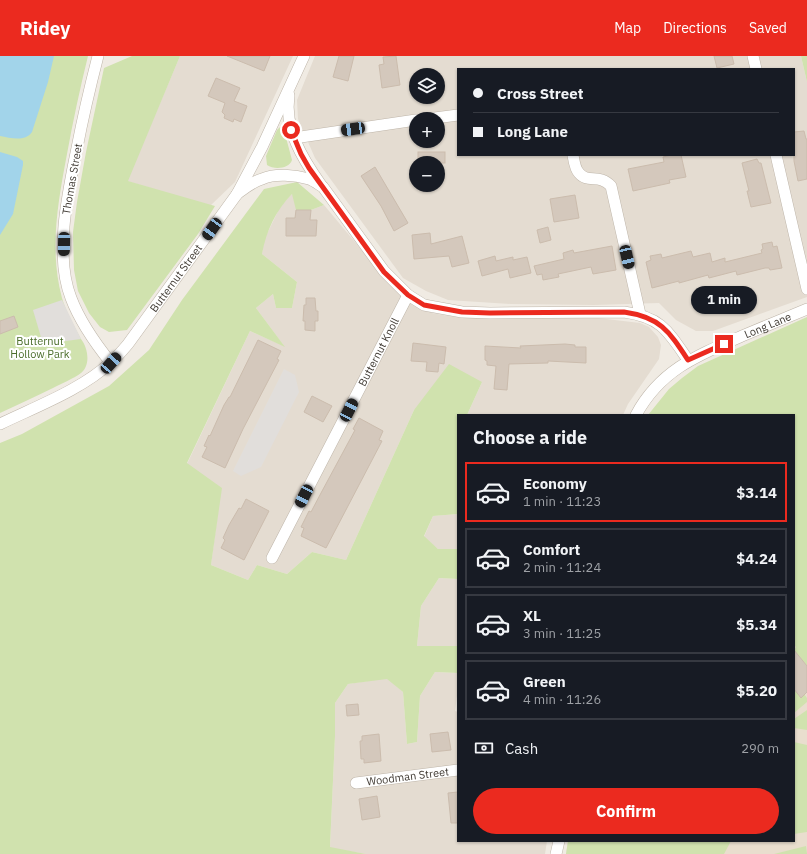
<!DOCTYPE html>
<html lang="en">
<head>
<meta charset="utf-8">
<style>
  body { margin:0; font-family:"IBM Plex Sans",sans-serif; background:#20242c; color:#f1f3f6; height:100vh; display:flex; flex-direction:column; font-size:15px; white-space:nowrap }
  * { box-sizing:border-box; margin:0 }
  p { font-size:13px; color:#9ea1a6 }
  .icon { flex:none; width:22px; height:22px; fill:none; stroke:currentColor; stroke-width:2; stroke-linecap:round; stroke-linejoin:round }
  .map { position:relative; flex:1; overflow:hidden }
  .panel { position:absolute; left:457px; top:358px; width:338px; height:428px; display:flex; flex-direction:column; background:#171b24; border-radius:0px; box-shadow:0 1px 3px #0004 }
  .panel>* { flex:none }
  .hud { position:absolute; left:457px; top:12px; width:338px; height:88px; border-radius:0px; box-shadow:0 1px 3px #0004; display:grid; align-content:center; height:88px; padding:0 16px; background:#171b24 }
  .controls { position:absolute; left:409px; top:12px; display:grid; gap:8px }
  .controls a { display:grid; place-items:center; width:36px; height:36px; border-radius:50%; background:#171b24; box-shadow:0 1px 3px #0004; font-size:20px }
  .end { position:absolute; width:18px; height:18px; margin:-9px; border:5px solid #eb2a1f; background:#fff; box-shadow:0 0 0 2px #fff }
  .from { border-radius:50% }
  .bubble { position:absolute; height:28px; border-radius:14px; background:#171b24; box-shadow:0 1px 3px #0004; font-size:13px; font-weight:800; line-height:28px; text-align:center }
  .car { position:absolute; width:12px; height:24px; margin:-12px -6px; border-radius:5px; box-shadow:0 0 3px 1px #0007; background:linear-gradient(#222 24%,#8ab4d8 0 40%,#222 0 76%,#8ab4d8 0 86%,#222 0) }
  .hud b { display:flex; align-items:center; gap:14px; height:38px; font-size:15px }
  .hud b+b { border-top:1px solid #363941 }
  .hud i { width:10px; height:10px; background:#f1f3f6 }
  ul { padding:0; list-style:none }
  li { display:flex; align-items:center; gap:12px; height:60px; margin:0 8px 6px; padding:0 8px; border:2px solid #363941; border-radius:0px }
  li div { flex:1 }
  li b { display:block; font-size:15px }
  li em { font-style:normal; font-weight:800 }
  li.on { border-color:#eb2a1f }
  li>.icon { width:36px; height:36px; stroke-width:1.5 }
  h2 { padding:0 16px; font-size:18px; line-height:48px }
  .pay { display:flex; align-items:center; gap:10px; height:44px; padding:0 16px; font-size:15px }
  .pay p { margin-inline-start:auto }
  .cta { display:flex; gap:8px; margin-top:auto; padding:8px 16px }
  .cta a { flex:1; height:46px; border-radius:24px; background:#eb2a1f; color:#fff; font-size:16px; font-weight:800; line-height:46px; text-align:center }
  header { display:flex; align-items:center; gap:24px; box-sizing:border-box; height:56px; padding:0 20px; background:#eb2a1f; color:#fff }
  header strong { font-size:19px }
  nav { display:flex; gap:22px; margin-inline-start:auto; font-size:14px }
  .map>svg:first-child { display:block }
</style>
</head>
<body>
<header>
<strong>Ridey</strong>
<nav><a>Map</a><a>Directions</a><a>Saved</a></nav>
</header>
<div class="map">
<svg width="807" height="798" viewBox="0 0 807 798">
  <rect width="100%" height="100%" fill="#f0ebe3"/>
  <g fill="#e4dcd1" fill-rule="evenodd">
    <polygon points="180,0 293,0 235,126 210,150 127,125"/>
    <path d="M 315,0 L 801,0 L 807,26 L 807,241 L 713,275 L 696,275 L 676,264 L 659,247 L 594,249 L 511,248 L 448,244 L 426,235 L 403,222 L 315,102 L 298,63 L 297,44 ZM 458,13 L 794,13 L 794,99 L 458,99 ZM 416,19 L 438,19 L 438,41 L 416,41 ZM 416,63 L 438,63 L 438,85 L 416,85 ZM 416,107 L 438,107 L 438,129 L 416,129 Z"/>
    <polygon points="292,138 311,154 324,149 395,234 432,257 461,262 598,262 640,267 649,271 658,281 661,289 659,303 628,348 623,359 467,359 482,326 414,354 346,504 312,496 287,518 257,509 248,524 211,509 221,432 187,408 250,275 284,290 256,252 273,238 276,252 292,252 297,226 262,198 264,184 281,149"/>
    <polygon points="458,458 458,493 438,493 424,481 433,460"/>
    <polygon points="439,522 458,523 458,590 417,590 421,550"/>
    <polygon points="435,616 458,617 458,632 455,655 458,656 458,785 547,785 545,798 366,798 330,792 335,680 335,647 348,628 387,622 403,636 407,688 417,686 420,640"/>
  </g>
  <polygon fill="#e9dece" points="794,497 807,504 807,798 566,798 568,785 794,785"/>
  <g fill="#d0e2ae">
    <path d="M 0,0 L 88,0 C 80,32 73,65 67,98 C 58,146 49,194 62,242 C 66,256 74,270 81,283 C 88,292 91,309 81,317 C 73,323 62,327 53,332 C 36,340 18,349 0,357 Z"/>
    <polygon points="132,0 180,0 128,125 215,150 198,178 127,274 109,276 100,271 89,257 78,235 74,214 73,176 77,146 86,96 104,12"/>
    <polygon points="801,0 807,0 807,26"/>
    <path d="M 280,71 L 284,74 L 292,104 C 289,113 274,114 267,109 L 266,100 L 277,74 Z"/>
    <path d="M 297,126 L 324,149 L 311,154 L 296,154 L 292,138 C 276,154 266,175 262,198 L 297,226 L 292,252 L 276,252 L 273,238 L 256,252 L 285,291 L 250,275 L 187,407 L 222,432 L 211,509 L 248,524 L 257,509 L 287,518 L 312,496 L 346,504 L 414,354 L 449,308 L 482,326 L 467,359 L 458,359 L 458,458 L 433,460 L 424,480 L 438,493 L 458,493 L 458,523 L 439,522 L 421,550 L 417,590 L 458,590 L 458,617 L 435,616 L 420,640 L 417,686 L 407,688 L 403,636 L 387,623 L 348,628 L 335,647 L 335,680 L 330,791 L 366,798 L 0,798 L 0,387 L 22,378 L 109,330 L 149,294 L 182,244 L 264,133 Z"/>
    <polygon points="807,261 807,610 794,594 796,591 794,589 794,359 648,359 669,333 682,322 698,310"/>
    <polygon points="794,633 801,641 804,638 807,642 807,646 794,657"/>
    <polygon points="807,654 807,674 794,672 794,663"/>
    <polygon points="794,686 807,689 807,776 794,778"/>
    <polygon points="568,785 731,785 724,798 566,798"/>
    <polygon points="806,790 807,798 771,798 774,798"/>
  </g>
  <g fill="#e1dedb">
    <polygon points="62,244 81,283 43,288 33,254"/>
    <polygon points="284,313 295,319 299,336 261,411 241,420 233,415"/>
  </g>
  <g fill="#a2d4ea">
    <path d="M 0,0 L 54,0 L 48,26 L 32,76 C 25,86 11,82 0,80 Z"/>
    <polygon points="0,96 17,101 23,105 23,109 13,158 0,179"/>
  </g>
  <g fill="#d4c8bc" stroke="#cbbcad">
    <polygon points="227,0 270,0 264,15"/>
    <polygon points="339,0 354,0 348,25 333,21"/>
    <polygon points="396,0 400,29 382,32 379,9 384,8 383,1"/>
    <polygon points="714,0 732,0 734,8 717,12"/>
    <polygon points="216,22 240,32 234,45 247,50 241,66 234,63 233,66 224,62 225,59 222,56 225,47 208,40"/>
    <polygon points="804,75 806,83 807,83 807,123 798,125 794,105 794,76"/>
    <rect x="418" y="96" width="27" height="11"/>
    <polygon points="671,99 681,99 686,121 669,124 670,127 633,135 628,113 664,106 663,101"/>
    <polygon points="757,103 759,107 761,107 771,147 751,151 747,135 749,135 742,107"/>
    <polygon points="375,111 408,167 394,175 381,150 361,120"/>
    <polygon points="575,139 579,162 554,166 550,143"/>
    <polygon points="296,154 311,154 310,164 317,164 316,180 286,180 286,162 295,162"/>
    <polygon points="548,171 551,184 540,187 537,174"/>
    <polygon points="430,177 431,188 462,180 469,207 452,211 449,200 414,203 412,179"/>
    <polygon points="772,186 773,191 777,190 782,212 770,214 769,212 765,212 737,219 736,215 709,222 708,219 679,227 679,225 652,232 646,206 651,204 650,200 661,198 662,202 691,195 693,201 710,197 712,206 725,202 725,206 762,197 761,194 763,193 762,188"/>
    <polygon points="612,190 616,214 593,218 591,211 558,218 559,221 543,224 542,218 537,219 534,210 564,203 563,197 573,194 574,197"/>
    <polygon points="495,200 496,205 513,201 513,204 527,201 531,217 510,222 508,213 482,220 478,205"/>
    <polygon points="306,242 315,242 316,255 318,255 318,265 315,265 315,275 305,274 305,265 303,265 304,249 306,249"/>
    <polygon points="14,260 18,271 0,278 0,265"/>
    <polygon points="258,284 281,295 277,303 279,304 243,373 225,412 202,401 207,391 204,390 209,379 210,380 224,349 229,341 230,341"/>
    <polygon points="413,287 446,291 444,308 439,307 438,316 426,315 427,306 411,305"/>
    <polygon points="565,288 575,289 575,291 586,291 586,307 548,305 548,307 509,308 507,334 494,333 496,310 487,309 487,305 485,304 485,290 521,292 520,290"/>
    <polygon points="312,340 332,350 323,366 304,356"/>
    <polygon points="359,362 383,375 379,384 382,385 326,492 301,480 304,472 301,471 309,455 311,456 321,437 355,374 353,373"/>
    <polygon points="246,443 269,455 244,504 221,492 225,484 223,482 229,469 239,452 241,453"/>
    <polygon points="794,594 807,610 807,636 801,642 794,633"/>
    <polygon points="358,648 359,659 347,660 346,649"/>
    <polygon points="448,676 451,694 432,696 430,678"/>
    <polygon points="379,678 381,705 364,707 364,703 361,703 360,685 362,685 362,680"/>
    <polygon points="458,736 458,767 451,767 448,737"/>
    <polygon points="377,740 380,761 362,764 359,743"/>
  </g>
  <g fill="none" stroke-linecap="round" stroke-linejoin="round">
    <defs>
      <g id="street">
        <path d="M 98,0 C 90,31 83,61 77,92 C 68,136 54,199 71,242 C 80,266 95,287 111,307"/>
        <polyline points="753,0 756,13"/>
        <path d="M 289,39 C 284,73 302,102 321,129"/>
        <polyline points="427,63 458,59"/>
        <polyline points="294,82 416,64"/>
        <path d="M 573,99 C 574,105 575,113 579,117 C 588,128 599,117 611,130 L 640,258"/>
        <polyline points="776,99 807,233"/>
        <path d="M 237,138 C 245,132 252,126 262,123 C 275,117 295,119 309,123 C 314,125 318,128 323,131 L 384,215 L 408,239 L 424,249 L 462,256 L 490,257 L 624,256 C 661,261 668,275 688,304"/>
        <path id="s1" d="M 636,359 C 660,314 698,299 742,280 C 764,271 785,262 807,253"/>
        <path id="s2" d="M 0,368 C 35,351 83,333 111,306 C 117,301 123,294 128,288 L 237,138 L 262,91 L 304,0"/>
        <path id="s3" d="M 272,502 L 408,239"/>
        <path id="s4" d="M 356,727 L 458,714"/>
        <polyline points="556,798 559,785"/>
      </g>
    </defs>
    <use href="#street" stroke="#beb5a9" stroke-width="12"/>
    <use href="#street" stroke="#fff" stroke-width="11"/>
  </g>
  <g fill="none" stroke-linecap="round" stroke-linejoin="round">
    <path stroke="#eb2a1f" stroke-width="5" d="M 291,74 L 301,98 L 309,112 L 384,216 L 408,239 L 424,249 L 462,256 L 490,257 L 624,256 C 660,261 669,275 688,304 L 724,288"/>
  </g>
  <g text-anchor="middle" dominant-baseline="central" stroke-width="4" stroke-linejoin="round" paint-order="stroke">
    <g font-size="11" fill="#413b34" stroke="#fff">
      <text transform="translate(72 123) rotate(-80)">Thomas Street</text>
      <text stroke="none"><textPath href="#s2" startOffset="234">Butternut Street</textPath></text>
      <text stroke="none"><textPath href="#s1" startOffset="163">Long Lane</textPath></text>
      <text stroke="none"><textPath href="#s3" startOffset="232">Butternut Knoll</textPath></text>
      <text stroke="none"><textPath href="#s4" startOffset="52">Woodman Street</textPath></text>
    </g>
    <g font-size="11" fill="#4c6e2c" stroke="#fff">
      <text x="40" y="285">Butternut<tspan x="40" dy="13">Hollow Park</tspan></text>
    </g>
  </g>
</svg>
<div class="controls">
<a><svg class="icon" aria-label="layers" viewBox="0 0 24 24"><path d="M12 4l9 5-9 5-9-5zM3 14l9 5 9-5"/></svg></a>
<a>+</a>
<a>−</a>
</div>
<i class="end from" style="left:291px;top:74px"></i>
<i class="end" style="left:724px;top:288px"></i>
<div class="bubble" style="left:691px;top:230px;width:66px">1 min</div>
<i class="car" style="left:353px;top:73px;rotate:262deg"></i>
<i class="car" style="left:212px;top:173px;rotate:216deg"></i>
<i class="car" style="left:64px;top:188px;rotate:181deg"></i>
<i class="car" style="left:627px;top:201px;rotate:167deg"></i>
<i class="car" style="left:111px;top:307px;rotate:42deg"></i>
<i class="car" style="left:349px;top:354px;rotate:27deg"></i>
<i class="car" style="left:304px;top:440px;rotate:207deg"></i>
<div class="hud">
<b><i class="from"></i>Cross Street</b>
<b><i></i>Long Lane</b>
</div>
<section class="panel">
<h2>Choose a ride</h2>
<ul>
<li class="on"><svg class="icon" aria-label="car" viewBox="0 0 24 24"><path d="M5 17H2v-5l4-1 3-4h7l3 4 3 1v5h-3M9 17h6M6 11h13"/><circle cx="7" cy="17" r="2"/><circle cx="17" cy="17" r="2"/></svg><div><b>Economy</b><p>1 min · 11:23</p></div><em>$3.14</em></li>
<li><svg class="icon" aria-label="car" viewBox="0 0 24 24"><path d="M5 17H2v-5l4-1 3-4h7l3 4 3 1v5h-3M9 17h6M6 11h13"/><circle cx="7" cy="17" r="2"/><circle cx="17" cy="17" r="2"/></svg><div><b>Comfort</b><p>2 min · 11:24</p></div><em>$4.24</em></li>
<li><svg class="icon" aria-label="car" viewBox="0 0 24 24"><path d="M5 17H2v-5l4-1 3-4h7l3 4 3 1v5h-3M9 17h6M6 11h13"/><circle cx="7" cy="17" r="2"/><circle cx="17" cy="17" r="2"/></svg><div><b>XL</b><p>3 min · 11:25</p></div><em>$5.34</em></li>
<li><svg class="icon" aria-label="car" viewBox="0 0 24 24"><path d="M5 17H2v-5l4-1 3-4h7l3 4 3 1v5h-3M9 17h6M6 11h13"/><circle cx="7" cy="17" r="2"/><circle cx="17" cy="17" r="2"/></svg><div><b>Green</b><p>4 min · 11:26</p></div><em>$5.20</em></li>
</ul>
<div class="pay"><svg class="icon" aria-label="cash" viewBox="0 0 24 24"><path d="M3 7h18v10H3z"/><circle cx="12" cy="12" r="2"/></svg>Cash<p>290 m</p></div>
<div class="cta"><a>Confirm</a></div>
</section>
</div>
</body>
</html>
